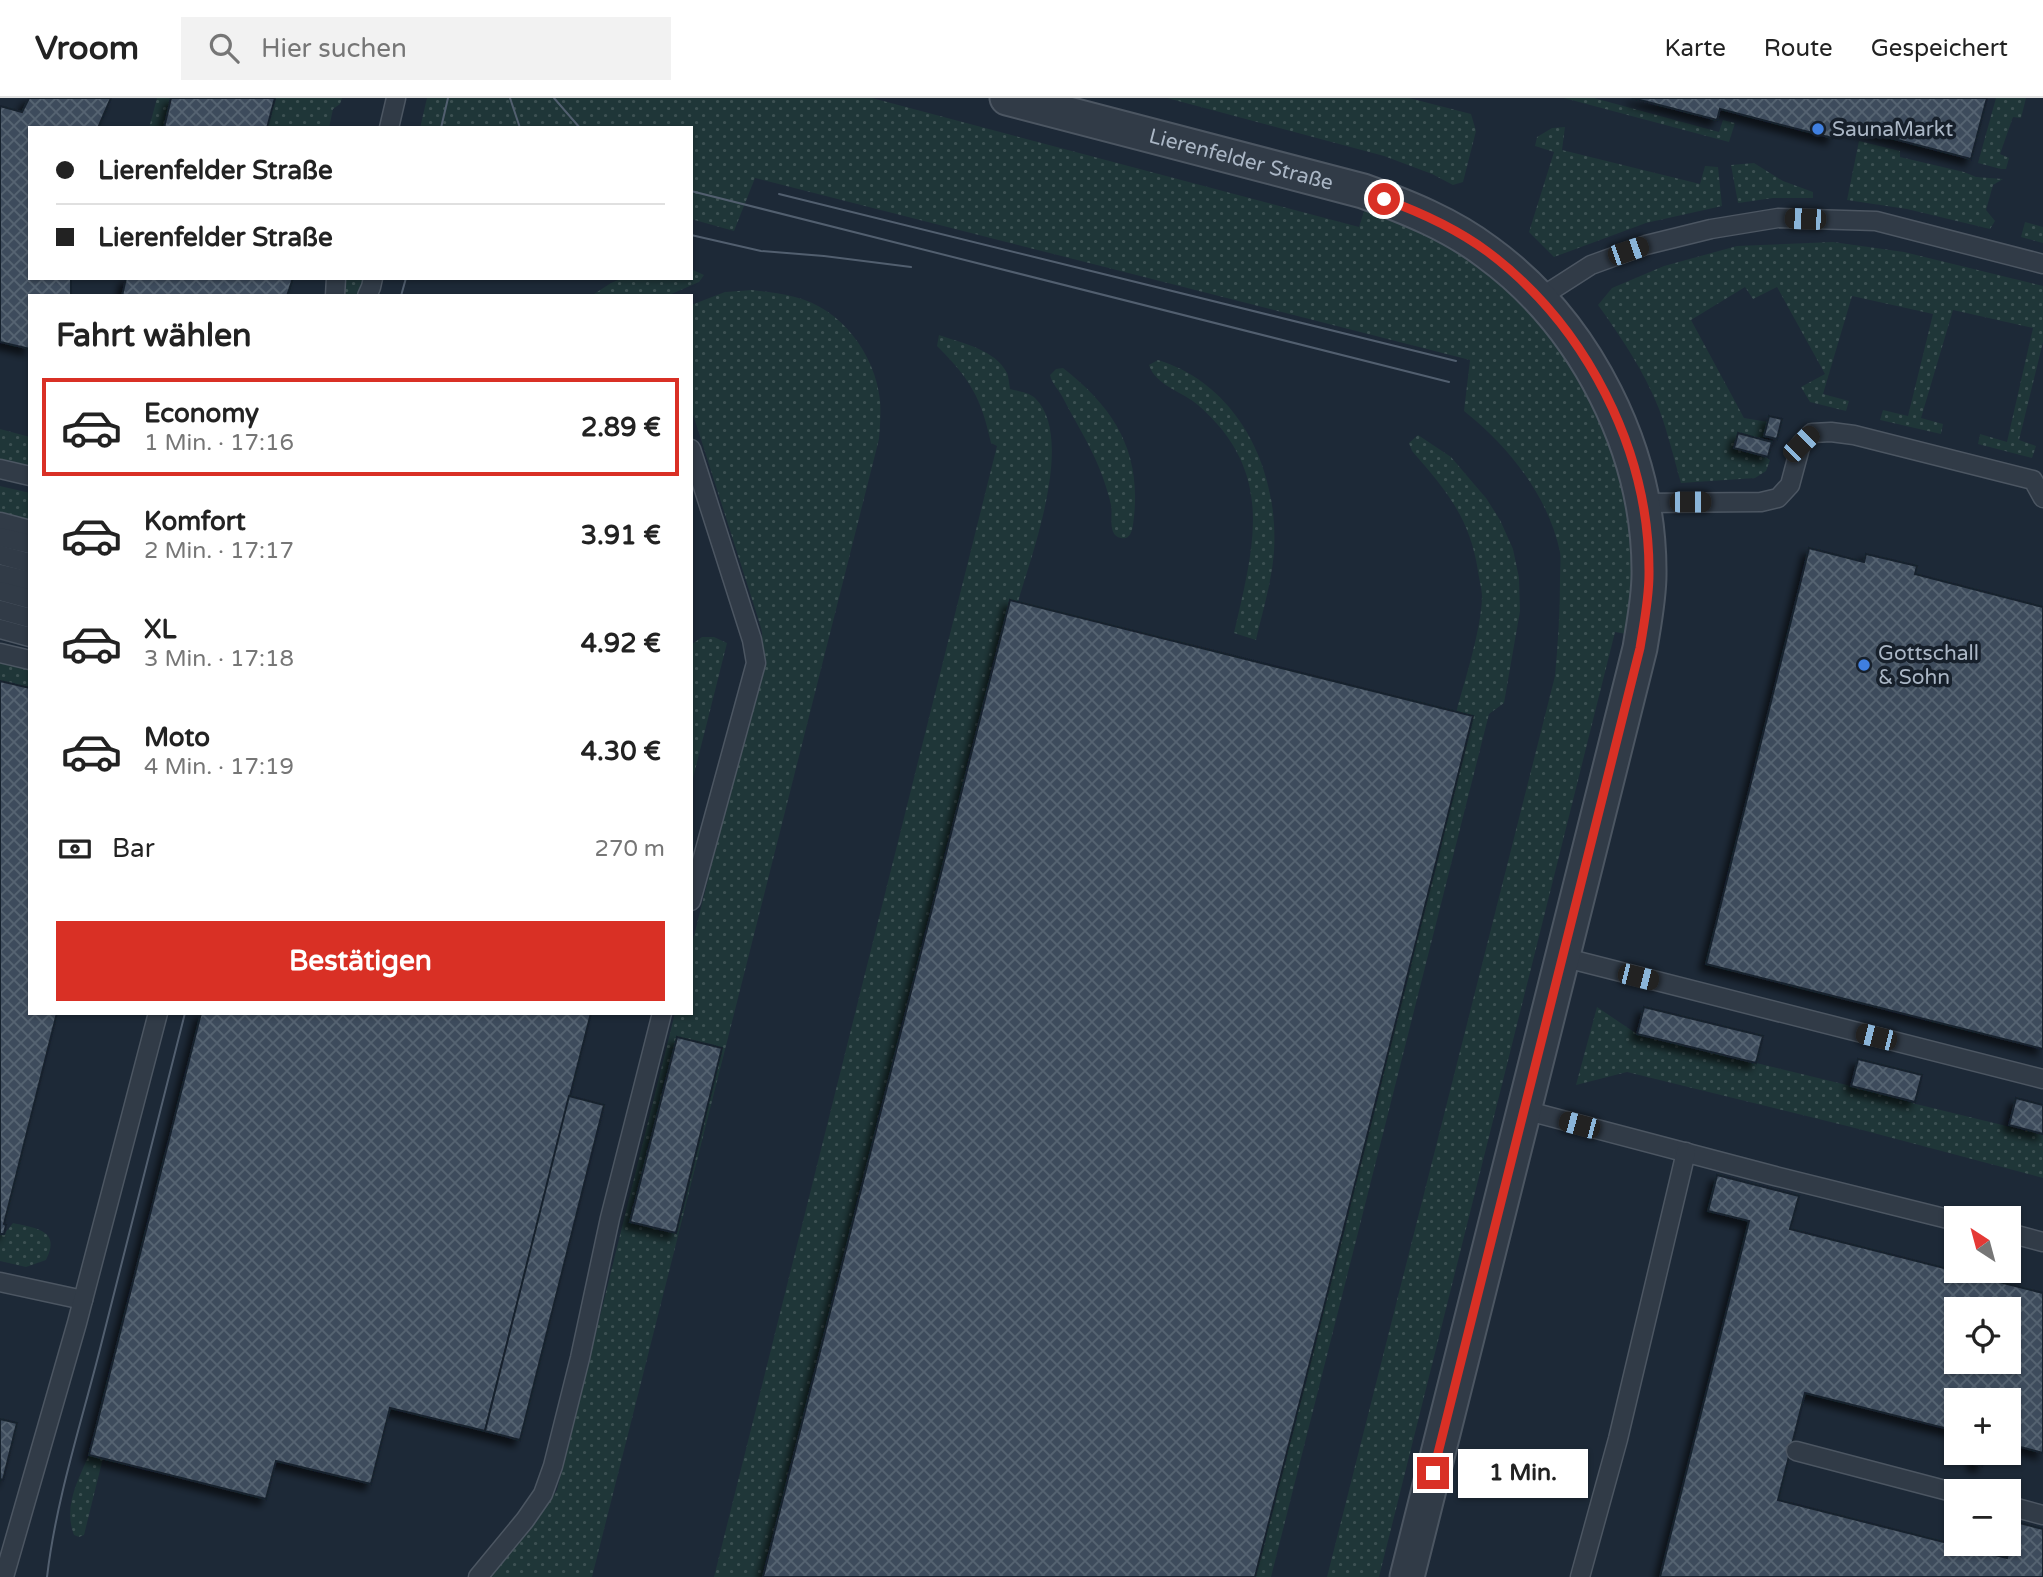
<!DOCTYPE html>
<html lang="de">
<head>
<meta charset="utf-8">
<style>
  body { margin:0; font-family:"Varela Round",sans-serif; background:#f2f2f2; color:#222; height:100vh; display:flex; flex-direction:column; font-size:26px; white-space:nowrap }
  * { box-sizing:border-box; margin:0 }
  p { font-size:23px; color:#767676 }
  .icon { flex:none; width:38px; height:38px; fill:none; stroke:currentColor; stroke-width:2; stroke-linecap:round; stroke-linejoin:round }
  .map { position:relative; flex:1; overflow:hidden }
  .drawer { position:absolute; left:28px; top:196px; width:665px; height:721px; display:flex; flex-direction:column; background:#fff; border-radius:0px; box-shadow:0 2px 5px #0004 }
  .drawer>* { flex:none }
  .top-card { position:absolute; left:28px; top:28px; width:665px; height:154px; border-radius:0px; box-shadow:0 2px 5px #0004; display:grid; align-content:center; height:154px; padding:0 28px; background:#fff }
  .needle { width:46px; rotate:324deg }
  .fabs { position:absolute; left:1944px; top:1108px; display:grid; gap:14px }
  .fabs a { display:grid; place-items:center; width:77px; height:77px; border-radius:0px; background:#fff; box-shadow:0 2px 5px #0004; font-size:35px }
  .end { position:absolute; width:32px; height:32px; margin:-16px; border:9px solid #d93025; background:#fff; box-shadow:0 0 0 4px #fff }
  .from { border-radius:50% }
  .bubble { position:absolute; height:49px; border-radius:0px; background:#fff; box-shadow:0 2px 5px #0004; font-size:23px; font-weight:700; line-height:49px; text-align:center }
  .car { position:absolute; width:21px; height:42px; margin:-21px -10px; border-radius:9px; box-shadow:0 0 5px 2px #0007; background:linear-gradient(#222 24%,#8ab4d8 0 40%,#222 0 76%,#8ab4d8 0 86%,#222 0) }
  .top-card b { display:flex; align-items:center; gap:24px; height:66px; font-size:26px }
  .top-card b+b { border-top:2px solid #e0e0e0 }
  .top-card i { width:18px; height:18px; background:#222 }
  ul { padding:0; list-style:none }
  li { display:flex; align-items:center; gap:21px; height:98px; margin:0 14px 10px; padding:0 14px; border:4px solid transparent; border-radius:0px }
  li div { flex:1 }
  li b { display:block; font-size:26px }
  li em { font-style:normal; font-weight:700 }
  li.on { border-color:#d93025 }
  li>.icon { width:63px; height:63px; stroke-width:1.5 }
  h2 { padding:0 28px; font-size:32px; line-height:84px }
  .pay { display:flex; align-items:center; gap:18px; height:77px; padding:0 28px; font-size:26px }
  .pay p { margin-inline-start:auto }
  .action { display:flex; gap:14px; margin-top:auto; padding:14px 28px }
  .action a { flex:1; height:80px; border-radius:0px; background:#d93025; color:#fff; font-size:28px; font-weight:700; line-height:80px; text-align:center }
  header { display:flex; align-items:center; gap:42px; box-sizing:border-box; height:98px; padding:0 35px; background:#fff; border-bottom:2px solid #e0e0e0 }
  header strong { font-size:33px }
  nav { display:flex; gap:38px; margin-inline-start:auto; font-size:24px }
  .search { width:490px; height:63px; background:#f2f2f2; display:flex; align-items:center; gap:18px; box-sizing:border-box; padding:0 24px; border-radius:0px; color:#767676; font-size:26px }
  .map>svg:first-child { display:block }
</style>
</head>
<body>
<header>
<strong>Vroom</strong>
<div class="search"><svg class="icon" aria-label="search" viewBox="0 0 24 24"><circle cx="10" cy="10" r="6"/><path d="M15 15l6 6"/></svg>Hier suchen</div>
<nav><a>Karte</a><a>Route</a><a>Gespeichert</a></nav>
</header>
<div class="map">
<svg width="2043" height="1479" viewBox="0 0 2043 1479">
  <defs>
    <pattern id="grass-dots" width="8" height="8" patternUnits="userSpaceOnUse" patternTransform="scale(1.75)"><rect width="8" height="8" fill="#1f3638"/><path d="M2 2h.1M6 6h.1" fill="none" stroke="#3d5153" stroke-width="1.8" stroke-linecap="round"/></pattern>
    <pattern id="building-cross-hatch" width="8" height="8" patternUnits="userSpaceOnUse" patternTransform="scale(1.75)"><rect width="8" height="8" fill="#3e4c5c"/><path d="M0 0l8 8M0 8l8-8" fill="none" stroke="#576472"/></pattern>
    <filter id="shadow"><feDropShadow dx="-6" dy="6" stdDeviation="3.5" flood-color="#0009"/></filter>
  </defs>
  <rect width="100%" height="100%" fill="#1d2937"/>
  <g fill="url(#grass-dots)">
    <polygon points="157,0 171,0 164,30 149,30"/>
    <polygon points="275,0 342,0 340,6 333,11 329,30 267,30"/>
    <path d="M 427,0 L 872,0 L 1359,129 L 1366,107 L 1446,145 L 1499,182 L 1549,235 L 1594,301 L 1631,408 L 1634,462 L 1632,537 L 1615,534 L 1379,1479 L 1327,1479 L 1555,578 C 1558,545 1560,513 1560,481 C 1560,472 1561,462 1560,454 C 1548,397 1508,348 1464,313 L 1470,262 L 755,80 L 734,133 L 691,121 L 691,30 L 420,30 Z"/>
    <polygon points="1167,0 1409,0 1471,16 1476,33 1463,84 1453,87 1432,76 1384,58"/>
    <polygon points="1564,0 1594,0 1719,34 1723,22 1735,25 1729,44"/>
    <polygon points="1996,0 2026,0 2021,20 2013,19 2000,56 2009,60 2006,71 2001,71 1978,65"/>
    <polygon points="1565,29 1562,52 1700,86 1705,68 1718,69 1722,108 1646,125 1554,159 1529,134 1554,54 1535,48 1537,39 1552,30"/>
    <polygon points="1859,43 1900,53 1900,59 1964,74 1976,79 2003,81 1993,87 1986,112 1995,123 1990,131 1907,111 1847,102"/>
    <polygon points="1754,65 1783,83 1813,94 1813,100 1773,100 1738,105 1731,67"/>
    <polygon points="2025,124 2043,129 2043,145 2021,139"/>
    <path d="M 1833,144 L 1904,154 L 2043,188 L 2043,244 L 2019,342 L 2036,348 L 2032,360 L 1978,346 L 1980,336 L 2007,344 L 2033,230 L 1953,212 L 1921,320 L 1943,326 L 1941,336 L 1880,322 L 1883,312 L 1908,318 L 1933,216 L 1852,198 L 1823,296 L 1849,303 L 1846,313 L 1810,304 L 1801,289 L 1825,276 L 1777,189 L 1753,201 L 1745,189 L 1691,222 L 1744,320 L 1768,324 L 1763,341 L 1738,335 L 1770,362 L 1766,373 L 1755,380 L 1681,385 C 1674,361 1668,335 1659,311 C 1644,273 1621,239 1598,207 L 1612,190 L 1664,168 L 1737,148 Z"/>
    <polygon points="691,171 704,177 699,184 667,198 591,198 611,185 623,180 691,180"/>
    <polygon points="340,180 368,180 360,198 343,196"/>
    <path d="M 752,192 C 766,194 781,195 795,199 C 841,210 875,256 880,302 C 881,315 880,328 879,341 L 592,1479 L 490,1479 L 537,1423 L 557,1392 L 675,915 L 691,915 L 691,850 L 763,560 L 762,534 L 758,520 L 691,310 L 691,207 L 725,194 Z"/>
    <path d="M 939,237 C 961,245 995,251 1007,275 C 1009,280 1009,286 1010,291 C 1017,293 1029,294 1035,300 C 1076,340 1031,458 1018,504 L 1009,503 L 763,1479 L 714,1479 L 997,348 L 991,345 C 981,299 970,281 937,248 Z"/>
    <path d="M 1158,262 C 1239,287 1279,372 1274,453 C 1272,483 1263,512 1256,542 L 1234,535 C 1254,447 1276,375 1198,307 C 1183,294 1155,287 1149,267 Z"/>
    <path d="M 1063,270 C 1117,312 1143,357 1133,427 C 1132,433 1130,442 1121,440 C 1107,438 1113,417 1111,407 C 1109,397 1105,386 1102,377 C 1092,350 1076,325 1063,300 C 1059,292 1052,286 1050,277 L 1056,271 Z"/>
    <polygon points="0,331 30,339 30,371 0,363"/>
    <path d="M 1418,337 L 1451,359 L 1468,379 L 1486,400 L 1500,422 L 1513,451 L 1519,480 L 1520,513 L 1504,605 L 1489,616 L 1271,1479 L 1255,1479 L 1473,619 L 1456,615 C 1465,581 1481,533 1482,499 C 1482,491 1479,481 1478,473 C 1470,420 1446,392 1412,353 L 1409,345 Z"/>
    <polygon points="0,388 30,395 30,424 0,417"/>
    <polygon points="702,539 714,539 727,545 691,688 691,547"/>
    <polygon points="0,564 30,572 30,590 0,583"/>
    <polygon points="1597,909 1637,936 1851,988 1916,1006 2043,1037 2043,1080 1851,1029 1627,974 1576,987"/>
    <path d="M 13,1125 C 35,1130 62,1132 46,1162 L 26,1169 L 0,1163 L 0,1136 L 4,1136 Z"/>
    <path d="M 89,1357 L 103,1360 L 84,1437 L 79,1439 L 74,1437 C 63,1409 78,1382 89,1357 Z"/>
  </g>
  <g fill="url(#building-cross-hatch)" stroke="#19222d" stroke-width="2" fill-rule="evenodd" filter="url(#shadow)">
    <polygon points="29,0 111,0 98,30 30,30 30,180 71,180 71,198 30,198 30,251 0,244 0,8 22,14"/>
    <polygon points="171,0 275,0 267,30 164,30"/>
    <polygon points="1632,0 1987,0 1971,61 1836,26 1832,40 1720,11 1717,22"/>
    <polygon points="126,180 293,180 287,198 122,198"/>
    <polygon points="1769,318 1782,321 1777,341 1764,338"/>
    <polygon points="1738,335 1772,344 1768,359 1734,350"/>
    <polygon points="1809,450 1864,464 1866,456 1917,468 1915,476 2043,509 2043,951 1706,866"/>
    <polygon points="1010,502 1473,618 1317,1237 1255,1479 763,1479"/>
    <polygon points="0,583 30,590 30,915 57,915 4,1126 6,1127 4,1136 0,1136"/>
    <polygon points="1644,909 1763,938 1756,965 1637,936"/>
    <polygon points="201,915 591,915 485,1333 390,1310 371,1386 276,1363 266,1401 89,1357"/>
    <polygon points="677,939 722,950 676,1135 630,1124"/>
    <polygon points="1858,961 1922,977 1915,1004 1851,988"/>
    <polygon points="569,998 604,1007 520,1342 485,1333"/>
    <polygon points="2016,1000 2043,1007 2043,1036 2009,1027"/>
    <path d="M 1717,1077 L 1799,1098 L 1790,1131 L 2043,1195 L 2043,1355 L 2009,1346 L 2009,1302 L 1956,1302 L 1956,1333 L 1805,1295 L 1778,1402 L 2007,1460 L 2016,1424 L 2043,1431 L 2043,1479 L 1660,1479 L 1749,1123 L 1708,1113 ZM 1956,1211 L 2009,1211 L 2009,1264 L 1956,1264 Z"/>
    <polygon points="0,1321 17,1325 3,1382 0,1381"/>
    <polygon points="1976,1354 1985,1354 1982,1368 1973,1366"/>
  </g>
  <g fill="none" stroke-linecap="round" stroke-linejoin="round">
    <defs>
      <g id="lane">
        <polyline points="389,30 396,0"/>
        <polyline points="335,198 336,180"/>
        <polyline points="367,198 371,189 373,180"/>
        <polyline points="1538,201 1591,167 1646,147 1711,131 1778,120 1876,123 2043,166"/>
        <polyline points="691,351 752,542 756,565 691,803"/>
        <polyline points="0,371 30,378"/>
        <polyline points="1643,405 1761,404 1778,400 1790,387 1801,346 1812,335 1831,334 1854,337 2033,382 2043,400"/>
        <polyline points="0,424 30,432"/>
        <polyline points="0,439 30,446"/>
        <polyline points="0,457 30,465"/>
        <polyline points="0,476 30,483"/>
        <polyline points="0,493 30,501"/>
        <polyline points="0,512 30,520"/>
        <polyline points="0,531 30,539"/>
        <polyline points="0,555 30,562"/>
        <polyline points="1562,859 2043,981"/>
        <polyline points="1524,1012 1775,1078 1956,1123"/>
        <polyline points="2009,1135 2043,1144"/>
        <polyline points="0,1184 83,1202"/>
        <polyline points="1796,1353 1956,1395"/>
        <polyline points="2009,1408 2043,1417"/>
        <polyline points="4,1479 77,1225 158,915"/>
        <polyline points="478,1479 525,1422 543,1396 553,1368 580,1260 610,1120 662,915"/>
        <polyline points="1580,1479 1618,1341 1686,1054"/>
      </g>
      <g id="street">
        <path id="s1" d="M 1007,0 L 1363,93 C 1407,109 1450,126 1487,154 C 1586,226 1650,353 1649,476 C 1649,500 1644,525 1640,550 L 1407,1479"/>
      </g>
    </defs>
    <use href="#lane" stroke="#4c5662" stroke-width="21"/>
    <use href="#street" stroke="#4c5662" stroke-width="37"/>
    <use href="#lane" stroke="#313b47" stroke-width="18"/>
    <use href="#street" stroke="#313b47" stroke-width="33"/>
    <g stroke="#525f6f" stroke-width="2">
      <polyline points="510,0 520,30"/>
      <polyline points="554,0 580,30"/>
      <polyline points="441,30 448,0"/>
      <polyline points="691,93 1449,284"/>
      <polyline points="779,96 1456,263"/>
      <polyline points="691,137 761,153 824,158 911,169"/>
      <polyline points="401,198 406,180"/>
      <path d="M 47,1479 C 56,1402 81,1326 100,1251 C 129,1139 157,1027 185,915"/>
    </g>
  </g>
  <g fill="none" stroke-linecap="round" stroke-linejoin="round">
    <path stroke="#d93025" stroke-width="9" d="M 1384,101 C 1420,114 1457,131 1488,154 C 1586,228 1650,352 1649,476 C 1649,501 1644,525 1640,550 L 1433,1375"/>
  </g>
  <g fill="#3f7fe0" stroke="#17202b" stroke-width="2.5">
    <circle cx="1818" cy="31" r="7"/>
    <circle cx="1864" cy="567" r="7"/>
  </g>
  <g text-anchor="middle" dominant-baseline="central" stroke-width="7" stroke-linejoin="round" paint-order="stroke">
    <g font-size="21" fill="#aab6c5" stroke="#17202b" text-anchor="start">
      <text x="1832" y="31">SaunaMarkt</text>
      <text x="1878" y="555">Gottschall<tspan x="1878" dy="24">&amp; Sohn</tspan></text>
    </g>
    <g font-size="21" fill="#aab6c5" stroke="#17202b">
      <text stroke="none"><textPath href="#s1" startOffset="242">Lierenfelder Straße</textPath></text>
    </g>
  </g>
</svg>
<div class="fabs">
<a><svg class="needle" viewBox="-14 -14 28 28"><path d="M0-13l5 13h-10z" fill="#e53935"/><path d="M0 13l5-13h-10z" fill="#767676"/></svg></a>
<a><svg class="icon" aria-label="locate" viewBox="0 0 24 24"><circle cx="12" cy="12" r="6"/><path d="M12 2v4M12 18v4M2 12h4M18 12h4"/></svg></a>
<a>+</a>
<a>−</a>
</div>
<i class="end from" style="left:1384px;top:101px"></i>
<i class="end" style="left:1433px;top:1375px"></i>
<div class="bubble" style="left:1458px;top:1351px;width:130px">1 Min.</div>
<i class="car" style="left:1805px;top:121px;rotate:272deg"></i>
<i class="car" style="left:1628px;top:153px;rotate:71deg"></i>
<i class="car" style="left:1801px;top:346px;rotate:45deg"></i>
<i class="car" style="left:1690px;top:404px;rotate:90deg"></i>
<i class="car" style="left:1638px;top:879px;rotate:104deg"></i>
<i class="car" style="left:1876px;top:939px;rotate:284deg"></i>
<i class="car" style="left:1579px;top:1027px;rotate:285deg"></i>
<div class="top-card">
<b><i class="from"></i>Lierenfelder Straße</b>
<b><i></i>Lierenfelder Straße</b>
</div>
<section class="drawer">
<h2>Fahrt wählen</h2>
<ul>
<li class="on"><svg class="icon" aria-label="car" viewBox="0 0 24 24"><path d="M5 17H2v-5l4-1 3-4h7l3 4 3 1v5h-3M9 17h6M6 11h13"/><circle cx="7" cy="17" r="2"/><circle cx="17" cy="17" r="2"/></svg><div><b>Economy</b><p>1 Min. · 17:16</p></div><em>2.89 €</em></li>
<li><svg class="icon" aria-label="car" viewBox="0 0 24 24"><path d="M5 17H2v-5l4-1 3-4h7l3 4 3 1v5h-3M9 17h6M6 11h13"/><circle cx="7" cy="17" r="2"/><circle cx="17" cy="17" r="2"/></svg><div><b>Komfort</b><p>2 Min. · 17:17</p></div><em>3.91 €</em></li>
<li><svg class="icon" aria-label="car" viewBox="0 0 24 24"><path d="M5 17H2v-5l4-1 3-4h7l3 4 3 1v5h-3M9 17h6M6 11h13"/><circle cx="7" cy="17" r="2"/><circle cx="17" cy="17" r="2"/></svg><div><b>XL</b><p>3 Min. · 17:18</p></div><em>4.92 €</em></li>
<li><svg class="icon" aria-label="car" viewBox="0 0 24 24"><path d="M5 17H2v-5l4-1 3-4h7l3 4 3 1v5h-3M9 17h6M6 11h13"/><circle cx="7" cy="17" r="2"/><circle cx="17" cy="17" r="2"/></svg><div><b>Moto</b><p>4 Min. · 17:19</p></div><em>4.30 €</em></li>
</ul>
<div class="pay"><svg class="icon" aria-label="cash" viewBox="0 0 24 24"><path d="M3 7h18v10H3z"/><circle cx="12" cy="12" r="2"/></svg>Bar<p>270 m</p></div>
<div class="action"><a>Bestätigen</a></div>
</section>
</div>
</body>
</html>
